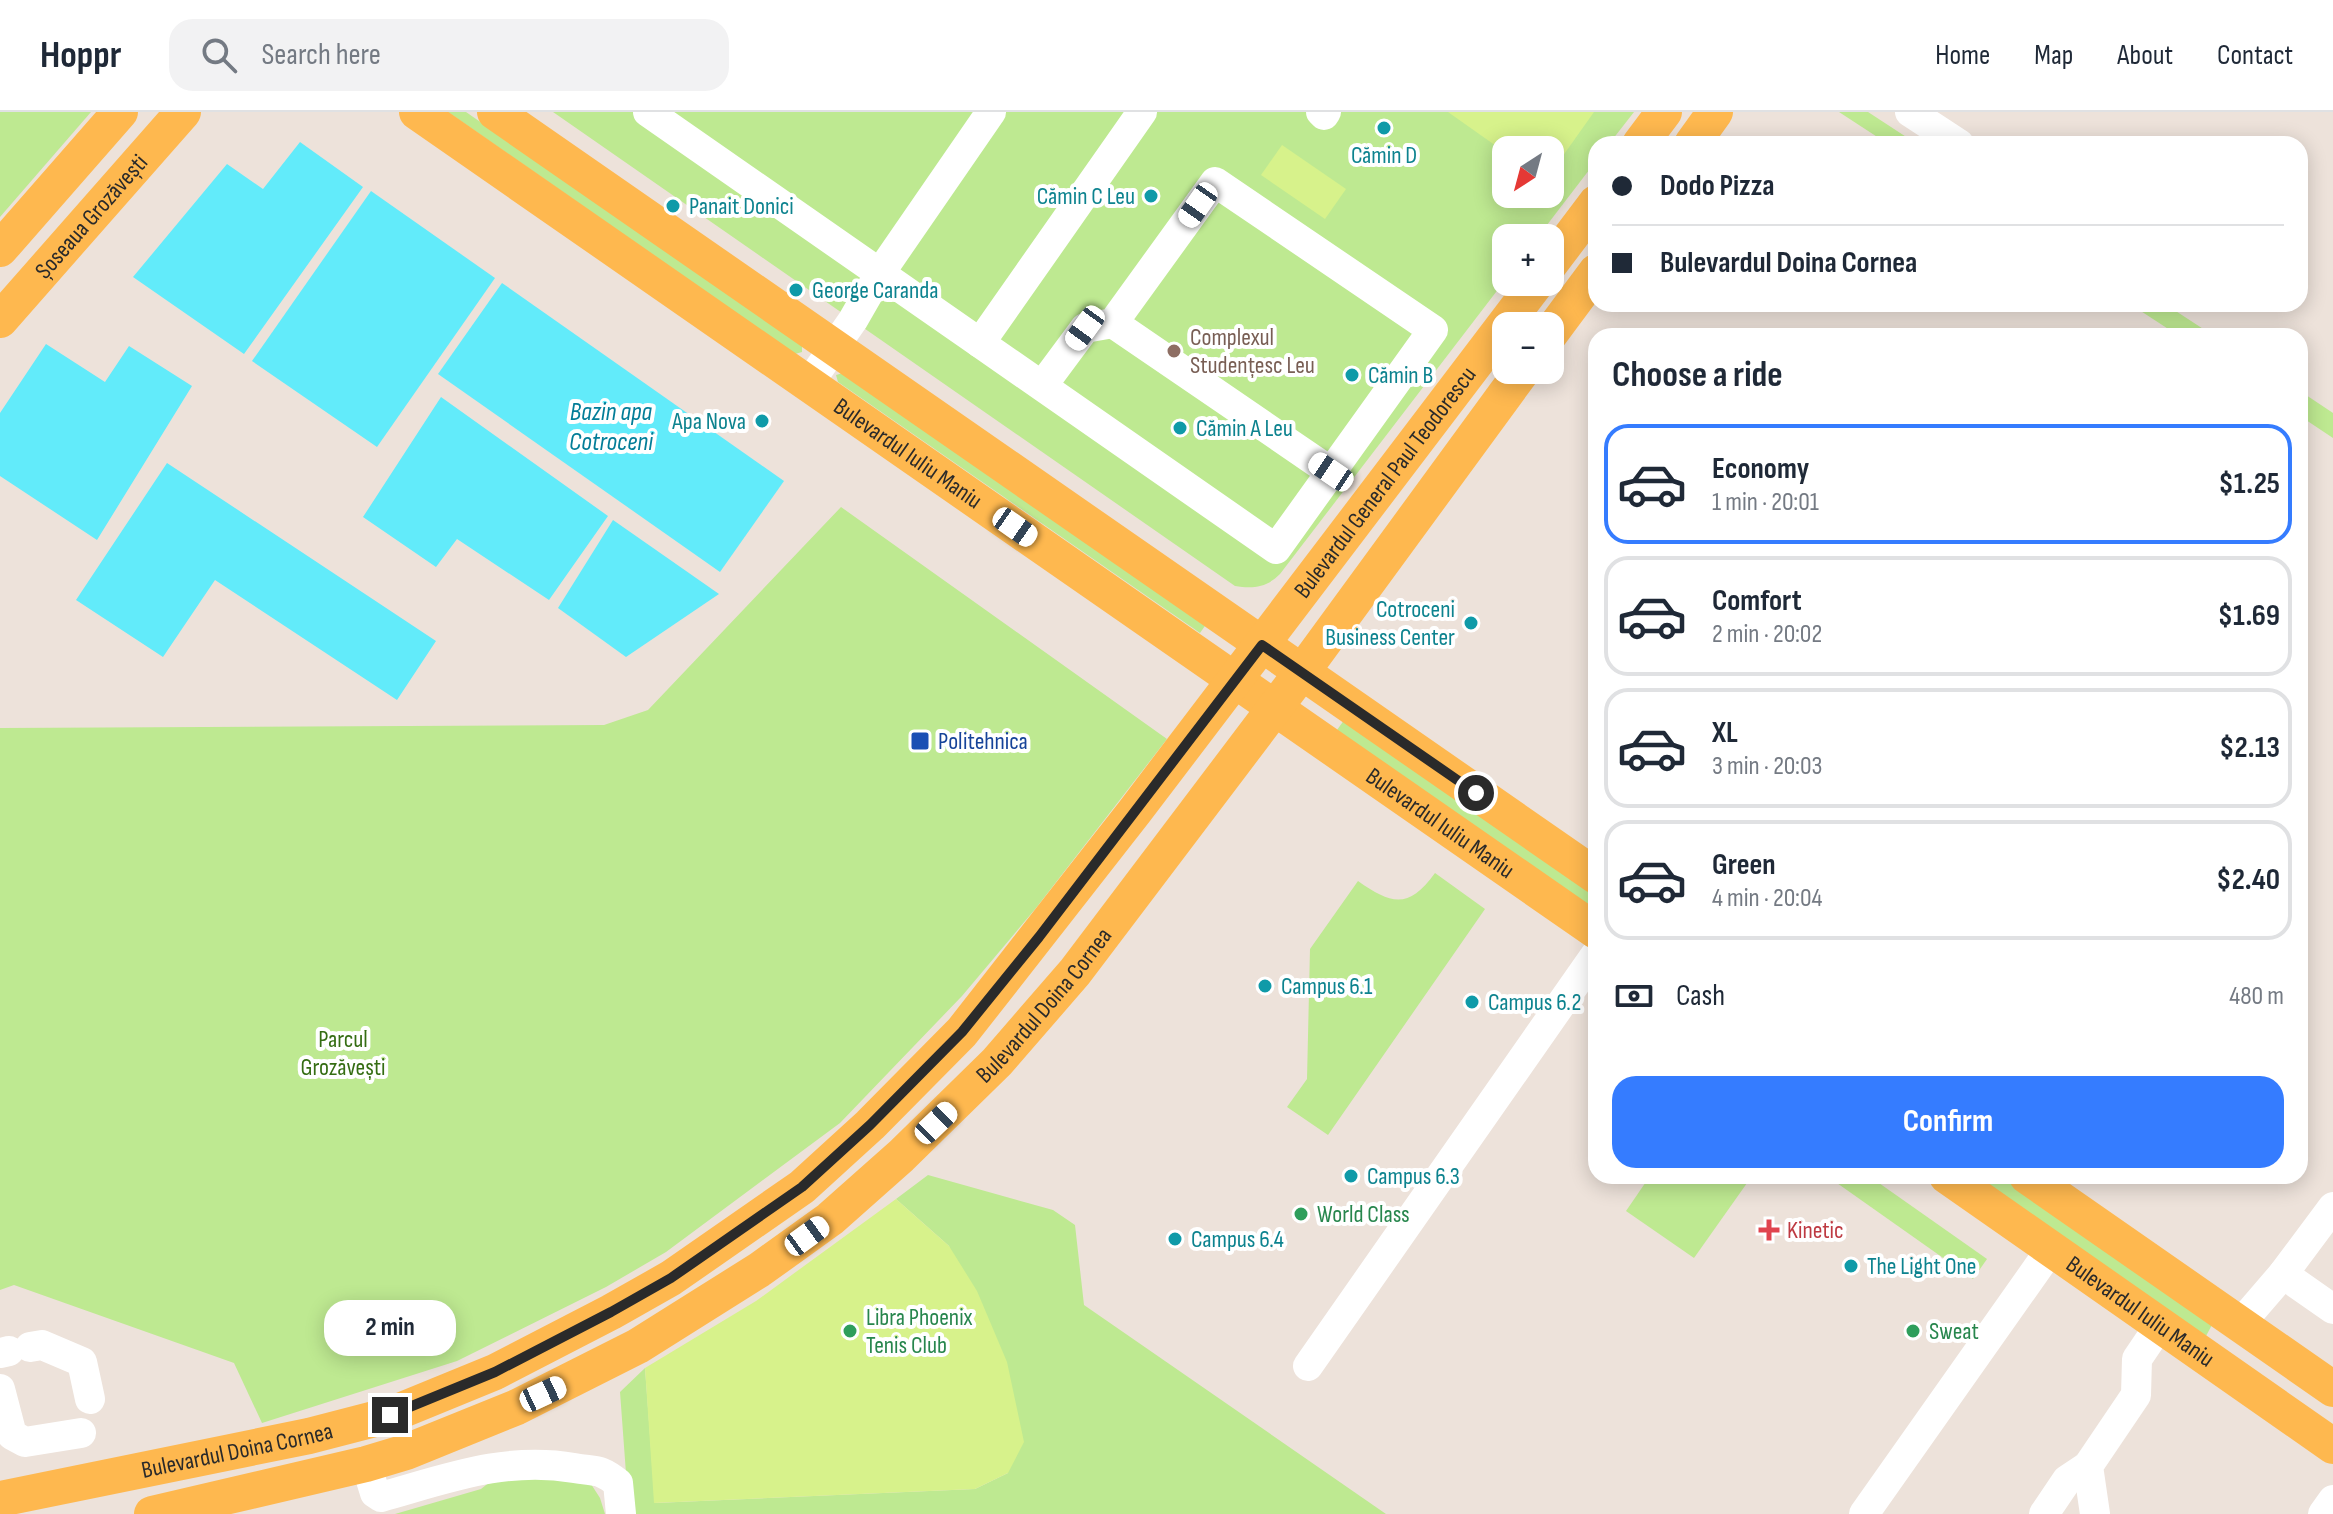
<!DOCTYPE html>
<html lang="en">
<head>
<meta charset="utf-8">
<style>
  body { margin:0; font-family:"Sofia Sans Condensed",sans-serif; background:#f2f2f3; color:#1f2937; height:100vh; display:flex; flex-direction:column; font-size:30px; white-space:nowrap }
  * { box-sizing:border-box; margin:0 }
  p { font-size:26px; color:#747a83 }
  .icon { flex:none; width:44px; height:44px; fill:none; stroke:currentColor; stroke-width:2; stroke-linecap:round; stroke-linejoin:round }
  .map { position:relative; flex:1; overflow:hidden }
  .details { position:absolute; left:1588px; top:216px; width:720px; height:856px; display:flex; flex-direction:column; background:#fff; border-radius:24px; box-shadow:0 4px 20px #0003 }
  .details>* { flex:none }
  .banner { position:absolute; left:1588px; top:24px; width:720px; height:176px; border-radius:24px; box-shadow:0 4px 20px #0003; display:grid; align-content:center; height:176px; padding:0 24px; background:#fff }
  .needle { width:52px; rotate:216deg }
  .fabs { position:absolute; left:1492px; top:24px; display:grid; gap:16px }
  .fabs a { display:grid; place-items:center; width:72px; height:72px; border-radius:16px; background:#fff; box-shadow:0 4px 20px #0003; font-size:40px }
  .end { position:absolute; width:36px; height:36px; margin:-18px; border:10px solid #2a2a2a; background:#fff; box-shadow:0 0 0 4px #fff }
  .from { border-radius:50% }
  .bubble { position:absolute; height:56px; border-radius:24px; background:#fff; box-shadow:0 4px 20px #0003; font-size:26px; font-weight:700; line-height:56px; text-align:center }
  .car { position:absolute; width:24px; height:48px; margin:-24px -12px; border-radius:10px; box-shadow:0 0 6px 2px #0007; background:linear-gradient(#fff 24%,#345 0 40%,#fff 0 76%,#345 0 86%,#fff 0) }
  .banner b { display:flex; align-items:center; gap:28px; height:76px; font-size:30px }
  .banner b+b { border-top:2px solid #e0e1e3 }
  .banner i { width:20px; height:20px; background:#1f2937 }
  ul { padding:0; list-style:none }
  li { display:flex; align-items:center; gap:24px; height:120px; margin:0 16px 12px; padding:0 8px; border:4px solid #e0e1e3; border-radius:24px }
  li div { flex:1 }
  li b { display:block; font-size:30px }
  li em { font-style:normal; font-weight:700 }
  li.selected { border-color:#357cff }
  li>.icon { width:72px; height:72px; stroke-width:1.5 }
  h2 { padding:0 24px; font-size:36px; line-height:96px }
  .pay { display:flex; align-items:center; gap:20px; height:88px; padding:0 24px; font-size:30px }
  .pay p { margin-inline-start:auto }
  .action { display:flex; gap:16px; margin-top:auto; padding:16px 24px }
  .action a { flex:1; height:92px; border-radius:24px; background:#357cff; color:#fff; font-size:32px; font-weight:700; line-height:92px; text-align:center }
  header { display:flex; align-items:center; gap:48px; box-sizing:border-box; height:112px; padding:0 40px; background:#fff; border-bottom:2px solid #e0e1e3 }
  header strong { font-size:38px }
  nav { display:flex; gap:44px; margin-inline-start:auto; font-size:28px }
  .search { width:560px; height:72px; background:#f2f2f3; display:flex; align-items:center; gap:20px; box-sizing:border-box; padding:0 28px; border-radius:24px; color:#747a83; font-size:30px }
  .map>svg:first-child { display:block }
</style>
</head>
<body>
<header>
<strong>Hoppr</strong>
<div class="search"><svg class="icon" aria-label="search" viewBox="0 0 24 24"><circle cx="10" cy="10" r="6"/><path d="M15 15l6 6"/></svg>Search here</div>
<nav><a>Home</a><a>Map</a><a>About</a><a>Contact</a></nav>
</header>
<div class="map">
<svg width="2333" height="1402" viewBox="0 0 2333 1402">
  <rect width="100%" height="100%" fill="#ede2da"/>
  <g fill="#bee991" fill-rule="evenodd">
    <polygon points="0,0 91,0 0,105"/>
    <polygon points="448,0 466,0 802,233 802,240 795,242"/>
    <path d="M 553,0 L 1634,0 L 1609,32 L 1596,32 L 1596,49 L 1537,126 L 1506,126 L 1506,167 L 1280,462 C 1267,475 1254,477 1235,474 ZM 1506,38 L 1550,38 L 1550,82 L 1506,82 Z"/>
    <polygon points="1839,0 1868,0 1917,32 1888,32"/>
    <polygon points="2130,192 2165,192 2214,224 2179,224"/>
    <polygon points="843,261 1207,511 1200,521 838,270 836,263"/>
    <polygon points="2300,279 2333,301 2333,326 2300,304"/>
    <polygon points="841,395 1167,627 1036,796 962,884 840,1011 666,1140 606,1175 457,1249 262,1311 234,1251 14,1173 0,1178 0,616 604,613 648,598"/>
    <polygon points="1347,604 1596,777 1596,806 1332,625"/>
    <path d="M 1435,761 L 1485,797 L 1328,1023 L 1287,995 L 1307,967 L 1310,837 L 1358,769 C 1392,793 1409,797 1435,761 Z"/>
    <polygon points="928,1063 1053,1098 1075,1113 1084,1193 1386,1402 629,1402 620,1280 645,1256 655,1391 975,1377 1008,1361 949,1134 896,1087"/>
    <polygon points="1650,1064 1752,1064 1694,1146 1626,1099"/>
    <polygon points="1827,1064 1869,1064 1987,1147 1973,1167"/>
    <polygon points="1965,1064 2007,1064 2214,1209 2205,1226"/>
    <polygon points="521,1362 591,1372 600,1386 605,1402 395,1402 481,1377 491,1369"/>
  </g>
  <g fill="#d7f28b">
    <polygon points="1448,0 1594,0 1550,62 1550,38 1506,38 1506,41"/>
    <polygon points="1282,33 1346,77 1325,107 1261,63"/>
    <polygon points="896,1087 949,1134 977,1179 1007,1250 1024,1330 1008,1361 975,1377 654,1391 645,1256 756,1189"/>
  </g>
  <g fill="#62ebfa">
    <polygon points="300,30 363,75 244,242 133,165 227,52 263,77"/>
    <polygon points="371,79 495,166 377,335 252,249"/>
    <polygon points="502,171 784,369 720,460 438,262"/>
    <polygon points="46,232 105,270 129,234 192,274 97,428 0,364 0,301"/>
    <polygon points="441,285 608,404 549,488 457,427 436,455 363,405"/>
    <polygon points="167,351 436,529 397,588 215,468 163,545 76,488"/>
    <polygon points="613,408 719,482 626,545 558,496"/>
  </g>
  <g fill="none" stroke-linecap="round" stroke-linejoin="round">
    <g stroke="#fff" stroke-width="30">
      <polyline points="648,0 980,231 1142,0"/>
      <polyline points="1321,0 1324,3 1326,0"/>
      <polyline points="1910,0 1959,32"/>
      <polyline points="1113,211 1331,360"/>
      <polyline points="980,231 1276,437 1433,218 1215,70 1113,211 1085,216 1042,274"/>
      <polyline points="809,271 853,208 880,161 991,0"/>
      <polyline points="2283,1162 2333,1197"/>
      <polyline points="2240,1212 2283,1162 2333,1095"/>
      <polyline points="30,1235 42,1233 82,1250 90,1287"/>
      <polyline points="0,1241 9,1239"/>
      <polyline points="1308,1254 1596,842"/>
      <polyline points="0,1277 12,1323 25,1330 81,1321"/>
      <path d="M 366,1352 L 375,1381 L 381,1385 C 446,1367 505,1344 574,1356 C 597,1360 599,1356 618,1371 L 621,1402"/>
      <polyline points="1864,1402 2051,1137"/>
      <polyline points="2044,1402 2067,1368 2088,1354"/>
      <polyline points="2095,1402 2088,1354 2136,1283 2137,1247 2160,1213"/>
      <polyline points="2323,1402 2333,1388"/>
    </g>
    <g stroke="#feb84f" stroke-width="36">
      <path id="s1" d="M 417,0 L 1596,819"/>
      <polyline points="495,0 1596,764"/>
      <polyline points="1640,32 1664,0"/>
      <polyline points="1692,32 1715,0"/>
      <polyline points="0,137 120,0"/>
      <polyline points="1550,152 1596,91"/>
      <path id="s2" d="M 0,208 L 183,0"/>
      <polyline points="1550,222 1596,160"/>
      <path id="s3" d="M 1947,1064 L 2333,1334"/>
      <polyline points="2027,1064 2333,1277"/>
      <path id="s4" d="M 0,1387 L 309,1324 L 390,1303 L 495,1260 L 611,1200 L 671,1166 L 802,1075 L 870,1013 L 962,920 L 1135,699 L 1537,170"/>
      <path id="s5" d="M 152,1402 L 366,1352 L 406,1340 L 517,1295 L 638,1234 L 759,1158 L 830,1107 L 901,1044 L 997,950 L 1075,860 L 1302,560 L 1523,258"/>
    </g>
  </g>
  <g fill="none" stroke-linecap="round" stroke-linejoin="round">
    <polyline stroke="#2a2a2a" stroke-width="10" points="390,1303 495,1260 611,1200 671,1166 802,1075 870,1013 962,920 1039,825 1262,533 1476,681"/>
  </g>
  <g fill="#0f9aa8" stroke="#fff" stroke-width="3">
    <circle cx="1384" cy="16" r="8"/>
    <circle cx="1151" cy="84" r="8"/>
    <circle cx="673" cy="94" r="8"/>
    <circle cx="796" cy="178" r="8"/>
    <circle cx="1352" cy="263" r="8"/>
    <circle cx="762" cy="309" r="8"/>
    <circle cx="1180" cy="316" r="8"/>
    <circle cx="1471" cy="511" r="8"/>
    <circle cx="1265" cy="874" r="8"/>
    <circle cx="1472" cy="890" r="8"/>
    <circle cx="1351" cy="1064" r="8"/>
    <circle cx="1175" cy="1127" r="8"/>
    <circle cx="1851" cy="1154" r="8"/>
  </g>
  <circle fill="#8d6e63" stroke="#fff" stroke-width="3" cx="1174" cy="239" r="8"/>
  <rect fill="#1a4fb4" stroke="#fff" stroke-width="3" x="910" y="619" width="20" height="20" rx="4"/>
  <g fill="#2e9e5b" stroke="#fff" stroke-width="3">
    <circle cx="1301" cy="1102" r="8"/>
    <circle cx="850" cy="1219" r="8"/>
    <circle cx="1913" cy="1219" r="8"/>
  </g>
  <path fill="#e0444e" stroke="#fff" stroke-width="3" d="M1765 1106h8v8h8v8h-8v8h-8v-8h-8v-8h8z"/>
  <g text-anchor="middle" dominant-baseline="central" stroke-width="8" stroke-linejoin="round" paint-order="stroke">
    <g font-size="24" fill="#0d838f" stroke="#fff" text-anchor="start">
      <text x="1384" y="43" text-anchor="middle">Cămin D</text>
      <text x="1135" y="84" text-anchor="end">Cămin C Leu</text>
      <text x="689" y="94">Panait Donici</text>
      <text x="812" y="178">George Caranda</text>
      <text x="1368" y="263">Cămin B</text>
      <text x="746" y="309" text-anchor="end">Apa Nova</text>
      <text x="1196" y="316">Cămin A Leu</text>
      <text x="1455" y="497" text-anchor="end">Cotroceni<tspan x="1455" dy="28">Business Center</tspan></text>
      <text x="1281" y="874">Campus 6.1</text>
      <text x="1488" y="890">Campus 6.2</text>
      <text x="1367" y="1064">Campus 6.3</text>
      <text x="1191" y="1127">Campus 6.4</text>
      <text x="1867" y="1154">The Light One</text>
    </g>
    <g font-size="24" fill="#2a2a2a" stroke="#fff">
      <text stroke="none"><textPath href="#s2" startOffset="138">Șoseaua Grozăvești</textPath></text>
      <text stroke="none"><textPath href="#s1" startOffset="598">Bulevardul Iuliu Maniu</textPath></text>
      <text stroke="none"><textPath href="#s4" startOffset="1788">Bulevardul General Paul Teodorescu</textPath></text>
      <text stroke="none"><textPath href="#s1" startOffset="1246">Bulevardul Iuliu Maniu</textPath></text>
      <text stroke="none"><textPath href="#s5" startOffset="1050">Bulevardul Doina Cornea</textPath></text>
      <text stroke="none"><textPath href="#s3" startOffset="236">Bulevardul Iuliu Maniu</textPath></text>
      <text stroke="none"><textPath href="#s4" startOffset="242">Bulevardul Doina Cornea</textPath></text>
    </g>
    <g font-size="24" fill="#785e54" stroke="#fff" text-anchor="start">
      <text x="1190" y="225">Complexul<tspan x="1190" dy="28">Studențesc Leu</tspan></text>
    </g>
    <g font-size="24" fill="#164399" stroke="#fff" text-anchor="start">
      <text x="938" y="629">Politehnica</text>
    </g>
    <g font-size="24" fill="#356d13" stroke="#fff">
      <text x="343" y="927">Parcul<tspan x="343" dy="28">Grozăvești</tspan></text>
    </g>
    <g font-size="24" fill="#27864d" stroke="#fff" text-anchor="start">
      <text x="1317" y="1102">World Class</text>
      <text x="866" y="1205">Libra Phoenix<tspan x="866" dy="28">Tenis Club</tspan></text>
      <text x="1929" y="1219">Sweat</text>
    </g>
    <g font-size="24" fill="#be3a42" stroke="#fff" text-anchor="start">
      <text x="1787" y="1118">Kinetic</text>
    </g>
    <g font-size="26" font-style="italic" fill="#037d98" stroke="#fff">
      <text x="611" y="300">Bazin apa<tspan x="611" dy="30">Cotroceni</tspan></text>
    </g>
  </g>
</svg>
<div class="fabs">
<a><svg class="needle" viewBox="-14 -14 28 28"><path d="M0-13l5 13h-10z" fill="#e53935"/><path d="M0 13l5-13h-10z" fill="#747a83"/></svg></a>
<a>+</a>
<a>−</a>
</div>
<i class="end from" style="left:1476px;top:681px"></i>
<i class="end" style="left:390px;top:1303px"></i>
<div class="bubble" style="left:324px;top:1188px;width:132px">2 min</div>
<i class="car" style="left:1198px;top:93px;rotate:215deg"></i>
<i class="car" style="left:1085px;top:216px;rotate:216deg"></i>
<i class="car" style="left:1331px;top:360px;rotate:304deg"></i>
<i class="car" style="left:1015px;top:415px;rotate:125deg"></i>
<i class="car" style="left:936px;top:1011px;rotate:46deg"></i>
<i class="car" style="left:807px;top:1124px;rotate:54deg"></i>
<i class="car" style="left:543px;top:1282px;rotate:65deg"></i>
<div class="banner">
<b><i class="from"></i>Dodo Pizza</b>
<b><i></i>Bulevardul Doina Cornea</b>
</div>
<section class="details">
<h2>Choose a ride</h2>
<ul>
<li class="selected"><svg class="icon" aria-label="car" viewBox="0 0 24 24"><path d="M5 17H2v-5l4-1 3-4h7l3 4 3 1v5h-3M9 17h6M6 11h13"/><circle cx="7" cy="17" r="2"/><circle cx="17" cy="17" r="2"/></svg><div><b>Economy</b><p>1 min · 20:01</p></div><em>$1.25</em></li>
<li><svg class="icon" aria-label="car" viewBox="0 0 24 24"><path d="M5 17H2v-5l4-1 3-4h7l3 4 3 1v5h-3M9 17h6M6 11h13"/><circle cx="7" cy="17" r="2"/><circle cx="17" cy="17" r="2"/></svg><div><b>Comfort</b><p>2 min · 20:02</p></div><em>$1.69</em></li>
<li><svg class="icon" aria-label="car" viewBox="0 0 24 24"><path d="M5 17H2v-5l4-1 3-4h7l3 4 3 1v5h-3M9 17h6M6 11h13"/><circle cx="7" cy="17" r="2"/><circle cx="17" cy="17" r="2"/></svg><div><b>XL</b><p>3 min · 20:03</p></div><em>$2.13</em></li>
<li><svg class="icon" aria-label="car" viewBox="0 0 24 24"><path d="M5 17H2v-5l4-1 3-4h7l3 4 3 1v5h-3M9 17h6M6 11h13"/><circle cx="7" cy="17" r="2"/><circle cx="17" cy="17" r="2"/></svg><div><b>Green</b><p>4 min · 20:04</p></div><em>$2.40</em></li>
</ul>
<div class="pay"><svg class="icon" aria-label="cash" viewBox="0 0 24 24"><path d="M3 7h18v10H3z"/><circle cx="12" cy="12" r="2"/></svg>Cash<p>480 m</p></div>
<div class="action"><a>Confirm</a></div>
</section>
</div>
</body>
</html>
